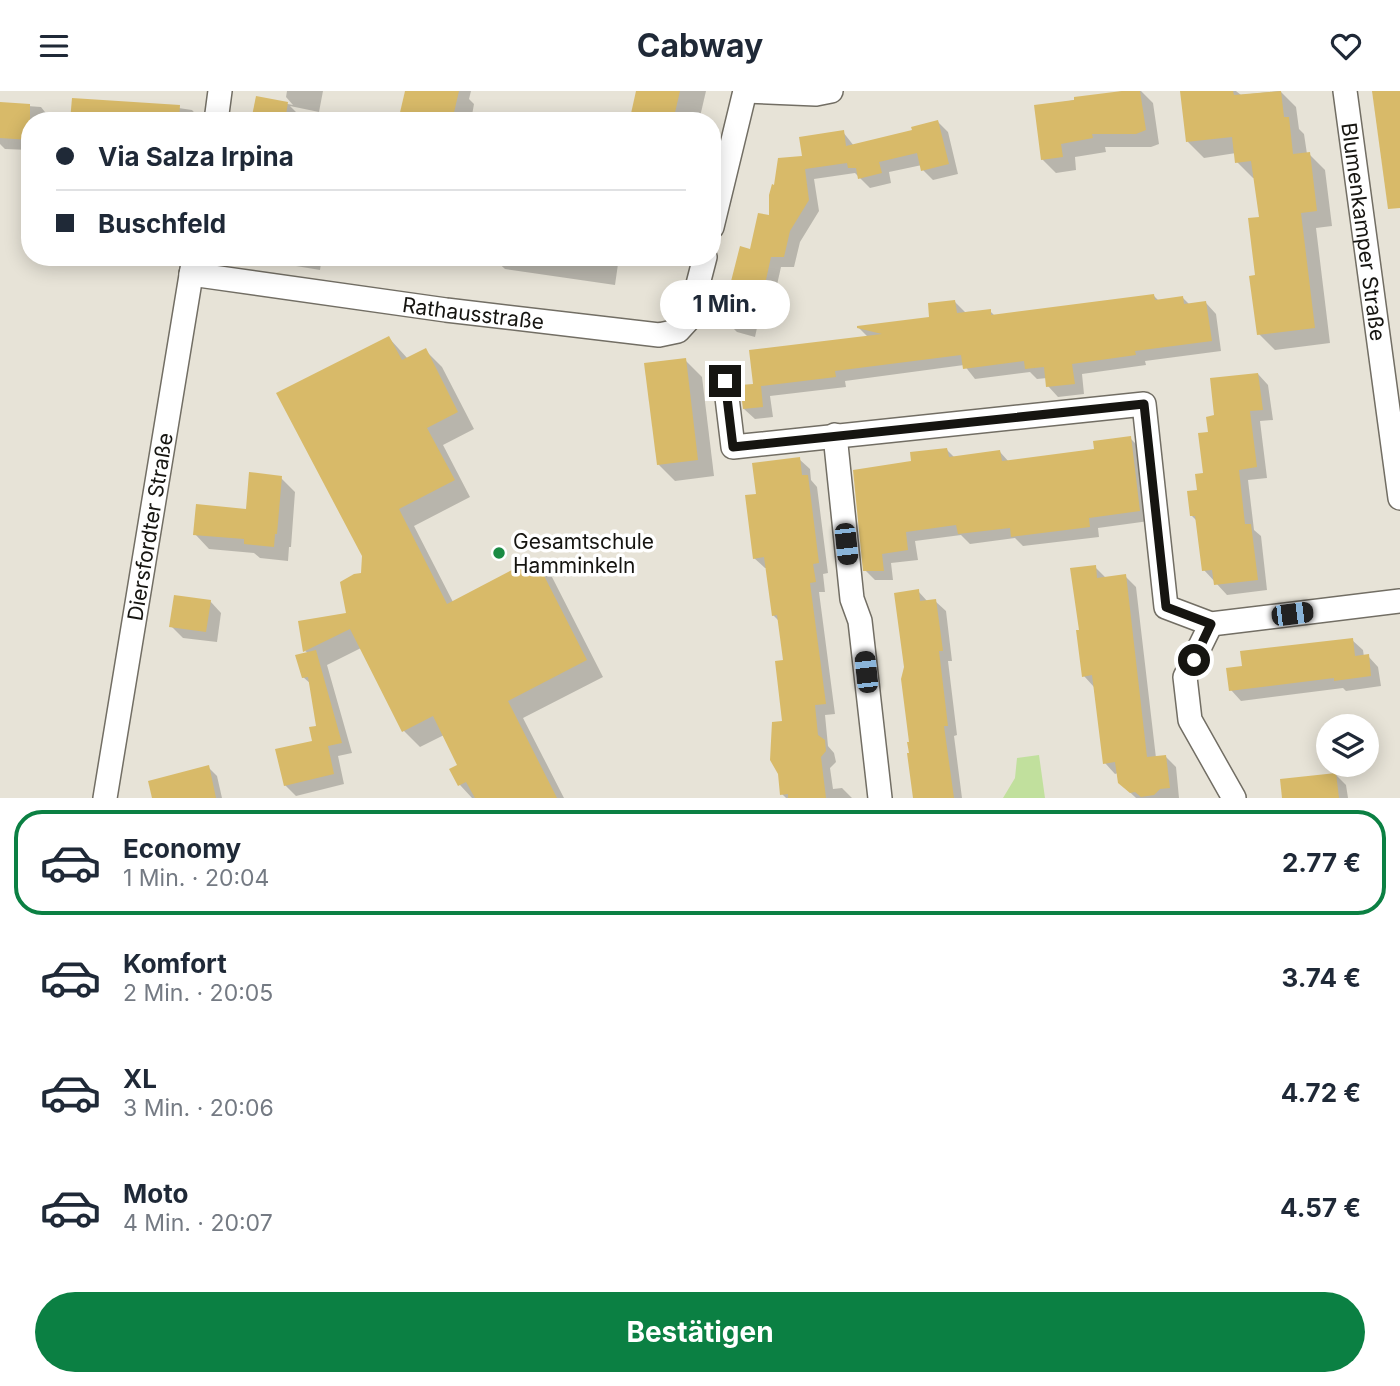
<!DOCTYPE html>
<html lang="de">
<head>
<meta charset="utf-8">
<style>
  body { margin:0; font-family:Inter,sans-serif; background:#f6f6f7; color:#1f2937; height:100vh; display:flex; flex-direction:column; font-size:26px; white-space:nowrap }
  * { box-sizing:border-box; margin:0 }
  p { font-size:23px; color:#747a83 }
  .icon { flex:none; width:38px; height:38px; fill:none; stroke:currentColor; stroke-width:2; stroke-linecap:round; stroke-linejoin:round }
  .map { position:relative; height:707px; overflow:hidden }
  .sheet { display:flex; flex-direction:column; background:#fff; flex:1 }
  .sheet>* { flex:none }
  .top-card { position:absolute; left:21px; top:21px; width:700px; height:154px; border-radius:28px; box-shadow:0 4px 18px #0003; display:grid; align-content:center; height:154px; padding:0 35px; background:#fff }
  .controls { position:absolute; left:1316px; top:623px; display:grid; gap:14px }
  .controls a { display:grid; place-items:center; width:63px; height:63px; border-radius:50%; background:#fff; box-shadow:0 4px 18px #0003; font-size:35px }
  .end { position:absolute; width:32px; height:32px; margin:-16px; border:9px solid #161511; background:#fff; box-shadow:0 0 0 4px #fff }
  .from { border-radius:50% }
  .bubble { position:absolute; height:49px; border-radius:24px; background:#fff; box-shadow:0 4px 18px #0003; font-size:23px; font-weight:700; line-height:49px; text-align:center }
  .car { position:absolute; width:21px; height:42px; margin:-21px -10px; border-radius:9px; box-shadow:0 0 5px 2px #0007; background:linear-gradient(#222 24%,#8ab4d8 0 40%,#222 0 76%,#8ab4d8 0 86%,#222 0) }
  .top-card b { display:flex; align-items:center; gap:24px; height:66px; font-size:26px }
  .top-card b+b { border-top:2px solid #e0e1e3 }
  .top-card i { width:18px; height:18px; background:#1f2937 }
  ul { padding:12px 0 0; list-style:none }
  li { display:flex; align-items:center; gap:21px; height:105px; margin:0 14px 10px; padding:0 21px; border:4px solid transparent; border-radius:28px }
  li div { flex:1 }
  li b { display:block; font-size:26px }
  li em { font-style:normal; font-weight:700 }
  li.selected { border-color:#0b8043 }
  li>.icon { width:63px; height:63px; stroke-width:1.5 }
  .primary-button { display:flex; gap:14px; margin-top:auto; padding:14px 35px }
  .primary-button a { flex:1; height:80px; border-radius:42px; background:#0b8043; color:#fff; font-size:28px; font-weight:700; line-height:80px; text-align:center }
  header { display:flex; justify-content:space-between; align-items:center; height:91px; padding:0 35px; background:#fff; font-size:32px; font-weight:700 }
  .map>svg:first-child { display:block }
</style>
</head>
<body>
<header><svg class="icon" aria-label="menu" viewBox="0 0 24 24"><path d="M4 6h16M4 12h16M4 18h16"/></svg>Cabway<svg class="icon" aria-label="heart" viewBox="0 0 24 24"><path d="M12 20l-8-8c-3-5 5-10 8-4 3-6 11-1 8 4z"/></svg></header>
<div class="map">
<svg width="1400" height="707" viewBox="0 0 1400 707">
  <rect width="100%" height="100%" fill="#e7e3d7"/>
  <polygon fill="#c1e09d" points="1039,664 1045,707 1003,707 1015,687 1017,667"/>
  <g fill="#0003">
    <polygon points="287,0 323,0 319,21 290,15 299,24 298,30 253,30 257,7 293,14 286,6"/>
    <polygon points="406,0 471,0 469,8 474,13 471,30 400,30"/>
    <polygon points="638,0 706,0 699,30 635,30 632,26"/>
    <polygon points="1124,0 1141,0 1153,12 1159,53 1151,56 1105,56 1106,61 1075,66 1076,79 1056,82 1042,68 1036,16"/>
    <polygon points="1195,0 1236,0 1241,4 1280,0 1296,16 1299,38 1304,43 1307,63 1309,63 1325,79 1332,135 1316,137 1330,252 1275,259 1259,243 1257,186 1261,127 1255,87 1253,87 1237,71 1236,62 1204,67 1188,51"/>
    <polygon points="0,13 41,16 52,30 30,30 30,59 5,58 0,53"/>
    <polygon points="165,15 192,19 202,30 72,30"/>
    <polygon points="938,31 948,41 958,83 933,89 923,79 922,74 889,81 891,92 870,97 855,82 814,88 819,120 800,151 794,176 781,176 770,225 760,223 755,246 737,241 727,231 751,160 804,66 843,41 854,55 914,40"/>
    <polygon points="282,166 322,166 320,179 290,174"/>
    <polygon points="394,166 452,166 450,174"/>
    <polygon points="611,166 618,173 615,194 505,178 493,167"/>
    <polygon points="1154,205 1159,210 1183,207 1190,214 1206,212 1216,223 1221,260 1145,270 1146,274 1082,283 1084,303 1058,306 1048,295 1047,287 1037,288 1030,281 975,288 964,274 845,290 846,296 770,305 773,326 755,328 744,318 755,294 868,246 859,237 931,227 955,211 965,221 990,220 995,225"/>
    <polygon points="389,247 408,268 425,259 442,276 474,338 443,354 470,406 414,435 453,511 535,469 552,486 603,586 523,627 564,707 472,707 460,694 451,679 459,674 444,644 420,656 404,640 361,557 327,574 352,662 338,665 344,693 296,705 285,694 314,651 318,636 311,593 303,586 308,562 305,560 348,524 363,484"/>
    <polygon points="685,269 702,286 714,385 675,390 658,373"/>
    <polygon points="1258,283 1268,294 1273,329 1260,330 1267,387 1248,389 1254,439 1261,445 1267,499 1227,504 1204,479 1198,431 1191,424 1205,384 1210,343 1216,326"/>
    <polygon points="1130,347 1140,357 1149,430 1098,437 1099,446 1023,455 1015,447 970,453 961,444 915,450 918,469 891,472 893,489 875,489 865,479 913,372 947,359 955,367 1000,361 1009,371 1096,359"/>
    <polygon points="799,368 810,378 811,389 817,396 828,482 823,483 825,501 819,501 835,623 825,624 828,655 834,662 836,671 830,677 833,698 842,697 852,707 786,707 782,703 785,571 779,530 773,524 767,477 765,477 754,467 758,404"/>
    <polygon points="281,387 295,401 291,456 289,456 288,470 260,467 254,462 209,458 195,443 247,419"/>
    <polygon points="1095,476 1106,487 1125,485 1136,496 1156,667 1165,665 1176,676 1179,707 1136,707 1119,691 1118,682 1115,683 1105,672 1094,596 1084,585 1081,540"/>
    <polygon points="918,500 928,511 935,510 946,520 952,570 948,570 957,644 954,645 962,707 914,707 911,664"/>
    <polygon points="210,510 221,522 217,551 183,547 171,535"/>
    <polygon points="1352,549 1363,559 1364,566 1368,565 1378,576 1381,595 1346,600 1343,597 1241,610 1231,599"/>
    <polygon points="208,676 217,685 222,707 153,707"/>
    <polygon points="1335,683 1346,694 1348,707 1284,707"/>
  </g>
  <g fill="#d8ba69">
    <polygon points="405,0 459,0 452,30 398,30"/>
    <polygon points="636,0 680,0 673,30 643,30 630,27"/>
    <polygon points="1122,0 1140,0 1146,39 1136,43 1092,43 1093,47 1061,53 1063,66 1041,69 1034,14 1074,9 1074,6"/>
    <polygon points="1180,0 1233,0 1234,4 1281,0 1284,26 1289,26 1293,63 1310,61 1317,120 1301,122 1315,237 1257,244 1249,185 1255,184 1248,127 1259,126 1251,70 1235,72 1232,46 1186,51"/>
    <polygon points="1372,0 1400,0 1400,117 1388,118"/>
    <polygon points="256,5 288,11 285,30 251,30"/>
    <polygon points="72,7 180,14 179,30 70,30"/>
    <polygon points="0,11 30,13 30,49 0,47"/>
    <polygon points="938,29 949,73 921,80 917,62 879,71 882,82 858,88 856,77 848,77 847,72 805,78 809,109 790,140 784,166 771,166 760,216 750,213 745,236 725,232 729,211 726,210 740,155 750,158 758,122 769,124 769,104 772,93 774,94 778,67 802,65 799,46 844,39 846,55 912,39 911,36"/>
    <polygon points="1154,203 1155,209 1183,205 1184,213 1206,210 1212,250 1135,260 1136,264 1072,273 1075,293 1046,296 1044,276 1025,278 1024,270 963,278 961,264 835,280 836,286 761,295 763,316 743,318 740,294 753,293 749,259 882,243 857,237 857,235 929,226 928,212 955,209 957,222 991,218 991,224"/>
    <polygon points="389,245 402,269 426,257 458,321 427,337 455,389 399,418 447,513 535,467 587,569 508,610 557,707 475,707 466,691 458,695 449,678 457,674 433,625 402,641 350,538 303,561 298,530 346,522 340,491 354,483 361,482 362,465 276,302"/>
    <polygon points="686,267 698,369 657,374 644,272"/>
    <polygon points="1258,282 1263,319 1250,320 1257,376 1239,379 1245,433 1251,433 1258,489 1214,494 1212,479 1202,480 1195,425 1190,425 1187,400 1197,399 1195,383 1203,382 1198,342 1208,341 1206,326 1214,324 1210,287"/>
    <polygon points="1131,345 1140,420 1089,427 1090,436 1011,446 1010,437 958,443 956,434 906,441 908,459 882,463 884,480 863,480 853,379 911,370 910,361 947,357 949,366 1000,359 1002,370 1094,358 1093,350"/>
    <polygon points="800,366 802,384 808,384 819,472 813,473 816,491 810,492 826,613 815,614 818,644 825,649 826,660 821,666 826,707 788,707 788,703 780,704 778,683 770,669 772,631 782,630 775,570 783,569 777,524 772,525 764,466 753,468 745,404 756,403 752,372"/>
    <polygon points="249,381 282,385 277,443 275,443 274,456 244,453 244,448 193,444 196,413 246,418"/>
    <polygon points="1096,474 1097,487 1126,483 1147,666 1166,664 1170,697 1160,698 1154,704 1141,706 1135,701 1130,702 1118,692 1115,671 1103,673 1092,584 1082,586 1076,539 1079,539 1070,477"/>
    <polygon points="919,498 920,510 936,508 943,560 939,560 948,635 944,635 954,707 913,707 907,662 909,662 907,651 909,651 901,588 904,576 894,502"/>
    <polygon points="174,504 211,509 206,541 169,536"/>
    <polygon points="1353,547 1355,565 1369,563 1371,585 1334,590 1334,587 1229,600 1226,577 1242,575 1240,560"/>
    <polygon points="316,559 342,652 328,655 334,683 284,695 275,658 312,650 309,636 316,635 308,586 302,587 295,564"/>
    <polygon points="209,674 216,707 152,707 148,690"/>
    <polygon points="1336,682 1339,707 1282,707 1280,688"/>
  </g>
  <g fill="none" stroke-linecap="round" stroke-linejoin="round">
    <defs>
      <g id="street">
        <polyline points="745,0 816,3 831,0"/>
        <path id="s1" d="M 1345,0 L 1400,407"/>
        <polyline points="216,30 220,0"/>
        <polyline points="712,136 745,0"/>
        <path id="s2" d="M 191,183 L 446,219 L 659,244 L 678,240 L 689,228 L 705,166"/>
        <polyline points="725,290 733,356 1144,313 1166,516 1211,533 1400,510"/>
        <polyline points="835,344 852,508 860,530 880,707"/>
        <polyline points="1211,533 1185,586 1190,629 1234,707"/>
        <path id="s3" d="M 105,707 L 194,166"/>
      </g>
    </defs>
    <use href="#street" stroke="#726e64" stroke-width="26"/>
    <use href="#street" stroke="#fff" stroke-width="23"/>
  </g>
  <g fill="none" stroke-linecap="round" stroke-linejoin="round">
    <polyline stroke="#161511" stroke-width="9" points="725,290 733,356 1144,313 1166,516 1211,533 1194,569"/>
  </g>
  <circle fill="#1a8b43" stroke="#fff" stroke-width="2.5" cx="499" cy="462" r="7"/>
  <g text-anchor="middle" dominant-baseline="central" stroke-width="7" stroke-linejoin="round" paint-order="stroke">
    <g font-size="21" fill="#161511" stroke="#fff">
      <text stroke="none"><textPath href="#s1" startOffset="142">Blumenkamper Straße</textPath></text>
      <text stroke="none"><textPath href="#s2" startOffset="285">Rathausstraße</textPath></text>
      <text stroke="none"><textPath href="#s3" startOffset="275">Diersfordter Straße</textPath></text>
    </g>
    <g font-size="21" fill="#161511" stroke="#fff" text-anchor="start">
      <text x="513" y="450">Gesamtschule<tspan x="513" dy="24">Hamminkeln</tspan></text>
    </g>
  </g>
</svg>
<div class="controls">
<a><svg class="icon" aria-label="layers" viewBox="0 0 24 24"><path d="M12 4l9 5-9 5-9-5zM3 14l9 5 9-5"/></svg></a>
</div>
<i class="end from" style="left:1194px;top:569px"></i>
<i class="end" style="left:725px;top:290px"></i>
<div class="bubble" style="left:660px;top:189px;width:130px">1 Min.</div>
<i class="car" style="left:846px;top:453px;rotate:174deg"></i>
<i class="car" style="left:1292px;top:523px;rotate:83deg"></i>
<i class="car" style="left:866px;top:581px;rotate:354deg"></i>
<div class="top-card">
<b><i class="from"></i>Via Salza Irpina</b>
<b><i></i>Buschfeld</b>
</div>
</div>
<section class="sheet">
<ul>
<li class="selected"><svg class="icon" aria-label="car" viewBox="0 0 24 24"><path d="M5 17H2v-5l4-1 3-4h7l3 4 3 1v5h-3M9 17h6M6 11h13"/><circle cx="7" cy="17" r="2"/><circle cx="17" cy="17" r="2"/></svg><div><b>Economy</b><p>1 Min. · 20:04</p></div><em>2.77 €</em></li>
<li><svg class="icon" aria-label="car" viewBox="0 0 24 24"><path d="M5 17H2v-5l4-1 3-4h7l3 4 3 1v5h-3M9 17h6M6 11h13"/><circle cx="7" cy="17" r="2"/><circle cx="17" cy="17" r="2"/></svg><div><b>Komfort</b><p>2 Min. · 20:05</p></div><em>3.74 €</em></li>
<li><svg class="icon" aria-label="car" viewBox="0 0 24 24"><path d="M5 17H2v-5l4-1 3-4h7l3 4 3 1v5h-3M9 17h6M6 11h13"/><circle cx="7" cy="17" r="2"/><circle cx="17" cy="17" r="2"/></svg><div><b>XL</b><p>3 Min. · 20:06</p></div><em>4.72 €</em></li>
<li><svg class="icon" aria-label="car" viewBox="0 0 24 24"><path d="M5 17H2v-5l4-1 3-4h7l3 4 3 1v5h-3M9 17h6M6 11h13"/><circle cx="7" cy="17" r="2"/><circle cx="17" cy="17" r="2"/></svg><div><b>Moto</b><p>4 Min. · 20:07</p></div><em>4.57 €</em></li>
</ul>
<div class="primary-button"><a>Bestätigen</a></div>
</section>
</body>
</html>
